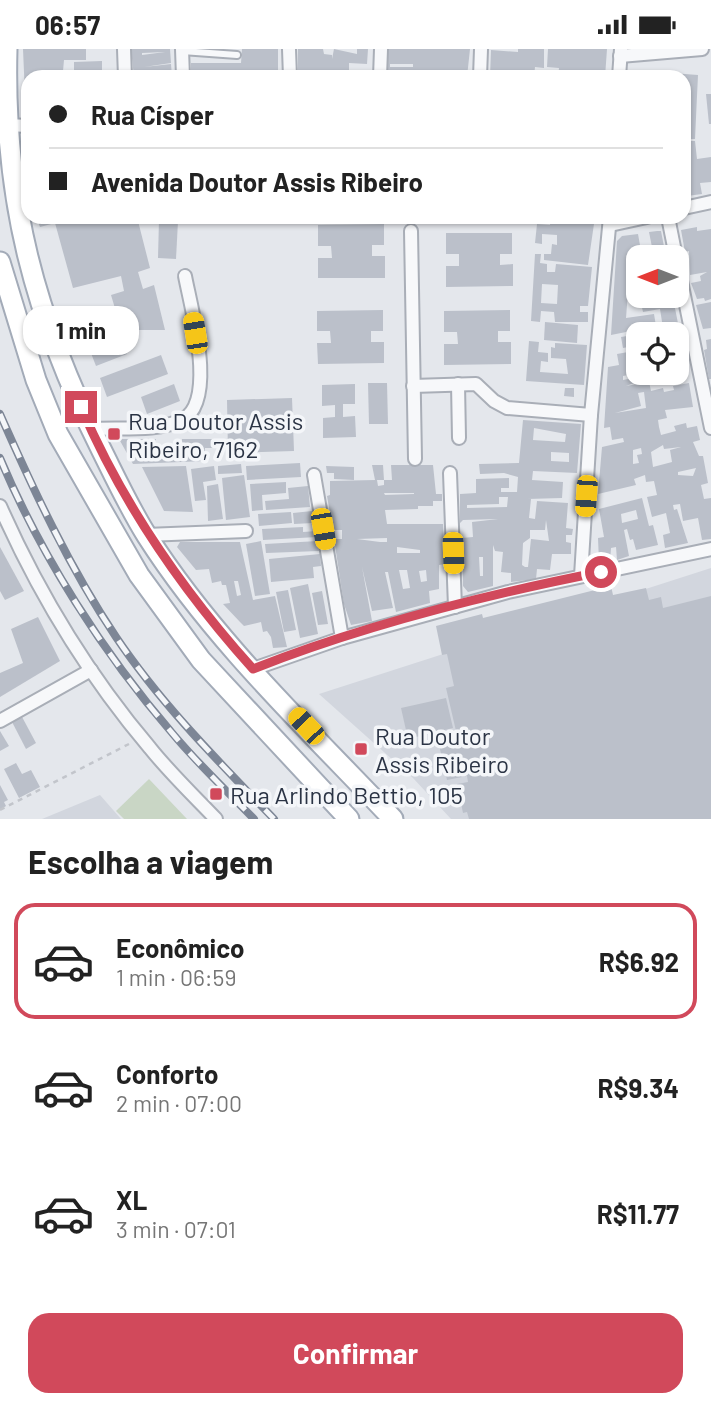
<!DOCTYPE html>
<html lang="pt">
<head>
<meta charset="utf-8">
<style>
  body { margin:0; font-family:Barlow,sans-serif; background:#f2f2f2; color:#222; height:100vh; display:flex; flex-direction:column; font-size:26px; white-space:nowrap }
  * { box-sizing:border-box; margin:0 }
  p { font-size:23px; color:#767676 }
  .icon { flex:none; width:38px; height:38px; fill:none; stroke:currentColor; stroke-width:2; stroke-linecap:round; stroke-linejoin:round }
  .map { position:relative; height:770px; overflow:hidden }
  .panel { display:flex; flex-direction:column; background:#fff; flex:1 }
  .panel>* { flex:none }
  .banner { position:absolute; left:21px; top:21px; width:670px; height:154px; border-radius:21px; box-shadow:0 2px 5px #0004; display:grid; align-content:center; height:154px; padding:0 28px; background:#fff }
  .needle { width:46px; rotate:270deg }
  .fabs { position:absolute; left:626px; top:196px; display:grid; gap:14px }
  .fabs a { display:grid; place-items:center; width:63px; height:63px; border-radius:14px; background:#fff; box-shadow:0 2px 5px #0004; font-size:35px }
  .end { position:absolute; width:32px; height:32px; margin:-16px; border:9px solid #d1495b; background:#fff; box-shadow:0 0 0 4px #fff }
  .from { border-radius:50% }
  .bubble { position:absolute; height:49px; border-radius:21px; background:#fff; box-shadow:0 2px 5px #0004; font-size:23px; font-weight:700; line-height:49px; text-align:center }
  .car { position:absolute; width:21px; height:42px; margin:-21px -10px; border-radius:9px; box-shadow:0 0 5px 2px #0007; background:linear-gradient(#f5c518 24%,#345 0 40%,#f5c518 0 76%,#345 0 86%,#f5c518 0) }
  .banner b { display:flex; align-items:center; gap:24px; height:66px; font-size:26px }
  .banner b+b { border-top:2px solid #e0e0e0 }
  .banner i { width:18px; height:18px; background:#222 }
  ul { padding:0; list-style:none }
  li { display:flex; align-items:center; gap:21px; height:116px; margin:0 14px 10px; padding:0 14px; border:4px solid transparent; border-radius:21px }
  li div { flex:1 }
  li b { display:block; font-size:26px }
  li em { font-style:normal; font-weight:700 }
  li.on { border-color:#d1495b }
  li>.icon { width:63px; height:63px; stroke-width:1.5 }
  h2 { padding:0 28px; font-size:32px; line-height:84px }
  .cta { display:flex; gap:14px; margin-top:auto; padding:14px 28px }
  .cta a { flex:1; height:80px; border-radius:21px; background:#d1495b; color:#fff; font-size:28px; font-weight:700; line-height:80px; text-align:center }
  .status { display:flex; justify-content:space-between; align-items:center; height:49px; padding:0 35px; background:#fff; direction:ltr }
  .status svg { height:19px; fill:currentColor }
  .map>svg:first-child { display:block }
</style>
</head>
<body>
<div class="status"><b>06:57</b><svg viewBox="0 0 49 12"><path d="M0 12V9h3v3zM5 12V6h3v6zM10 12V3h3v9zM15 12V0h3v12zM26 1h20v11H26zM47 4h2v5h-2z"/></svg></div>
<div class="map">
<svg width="711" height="770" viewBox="0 0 711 770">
  <rect width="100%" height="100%" fill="#e4e7ec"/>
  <g fill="#d2d6de">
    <polygon points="711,519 711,770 451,770 413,729 319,645"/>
    <polygon points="100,746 121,770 42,770"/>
  </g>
  <polygon fill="#c9d6c5" points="149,730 187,770 124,770 116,762"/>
  <g fill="#bbc0ca" fill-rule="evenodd">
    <polygon points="23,0 86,0 86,11 64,11 63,22 74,22 74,13 102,12 102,23 75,23 75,28 28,28 26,70"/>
    <path d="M 131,0 L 170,0 L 171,14 L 144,18 L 171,15 L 172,28 L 134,28 ZM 165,3 L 142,6 L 142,4 Z"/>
    <polygon points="242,0 278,0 278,28 258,28 258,23 257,28 191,28 191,14 241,14"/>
    <polygon points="298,0 323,0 324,5 332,6 332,10 334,0 357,5 357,0 368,0 367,15 349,14 349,28 309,28 308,25 298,28"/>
    <path d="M 384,0 L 470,0 L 467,28 L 383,28 ZM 390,15 L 413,15 L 413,18 L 390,18 Z"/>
    <polygon points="518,0 544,0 544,19 535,18 534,28 490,28 491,1 518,3"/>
    <polygon points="548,0 607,0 605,28 558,28 559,19 547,18"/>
    <polygon points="632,21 698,26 695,90 684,90 684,28 632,28"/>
    <polygon points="115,24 115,28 76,28 76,26"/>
    <polygon points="706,45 711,45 711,75 709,75"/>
    <polygon points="684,92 695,92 697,110 711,108 711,133 700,134 702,145 687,147"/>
    <polygon points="36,168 130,168 131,174 138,172 150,219 138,223 143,240 154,236 165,281 116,281 117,266 111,246 124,242 121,227 73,239 55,174 40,178"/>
    <polygon points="551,168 595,168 588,216 544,211 544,205 551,205 552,195 557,196 557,186 542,185 542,195 535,194 537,175 550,176"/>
    <polygon points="159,171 178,172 176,210 158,209"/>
    <polygon points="384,175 384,196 372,196 372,207 385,207 385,229 318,229 318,209 332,209 331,197 318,197 318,176"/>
    <polygon points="697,178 697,182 711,180 711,250 705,252 704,249 697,250 691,234 701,232 700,227 707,223 690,226 689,202 685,203 681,181"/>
    <polygon points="657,182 661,182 666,208 654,208 649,183"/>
    <polygon points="446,184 512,184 512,205 500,205 500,216 513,215 513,237 446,238 446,217 459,217 459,205 446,205"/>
    <polygon points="638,185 641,202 629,204 632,218 639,217 639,229 629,230 626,269 654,265 656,277 611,286 617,192 622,187"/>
    <path d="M 535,205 L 541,205 L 540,214 L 547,215 L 547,223 L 555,223 L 556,215 L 592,218 L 588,257 L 580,257 L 580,263 L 588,263 L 588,273 L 555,273 L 554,263 L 541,262 L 540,273 L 531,272 ZM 542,235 L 558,236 L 557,255 L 541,254 Z"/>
    <polygon points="633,237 639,237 639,247 673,249 687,320 677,322 677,285 648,285 663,279 660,260 643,263 641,254 635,254"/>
    <polygon points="711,253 711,279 703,280 696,256"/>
    <polygon points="383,261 383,282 371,282 371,293 384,293 384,314 318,315 317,294 331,294 330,282 317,282 317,262"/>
    <polygon points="510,261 510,282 498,282 498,293 511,293 511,315 444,316 444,295 458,295 457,283 444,283 444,262"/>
    <polygon points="545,273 578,276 577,294 544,291"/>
    <polygon points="639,285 639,296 623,299 621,288"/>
    <polygon points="120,287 127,305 96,317 89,299"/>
    <polygon points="711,290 711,330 709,330 704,301 707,300 706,291"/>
    <polygon points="529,292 539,293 538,303 548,304 548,313 541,312 540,323 568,325 566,310 551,309 551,298 555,299 555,294 587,296 584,336 526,332"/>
    <path d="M 639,301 L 639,324 L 623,327 L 623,331 L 633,329 L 634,334 L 626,337 L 637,335 L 636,330 L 648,328 L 651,342 L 663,339 L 664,343 L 674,341 L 673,337 L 689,334 L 693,358 L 665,361 L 667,369 L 658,371 L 659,378 L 661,386 L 676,382 L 674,377 L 686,374 L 687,379 L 697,377 L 700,391 L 693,393 L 699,407 L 703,407 L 708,434 L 701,436 L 704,450 L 711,449 L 711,490 L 702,491 L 698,469 L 683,472 L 680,455 L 673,456 L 674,461 L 677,460 L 688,494 L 665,499 L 663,486 L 670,484 L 666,464 L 652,468 L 647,448 L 657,446 L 654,432 L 646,433 L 645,426 L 634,430 L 636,436 L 598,445 L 602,398 L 624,393 L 623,389 L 612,391 L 610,378 L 604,379 L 608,318 L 619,316 L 617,305 ZM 644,343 L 646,359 L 615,364 L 641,357 L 638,344 ZM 663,396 L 664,400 L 681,398 L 670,401 L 672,413 L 653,418 L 651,403 ZM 641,399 L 642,405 L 637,406 L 639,414 L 633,415 L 633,401 ZM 696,419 L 693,427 L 678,426 L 678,423 Z"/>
    <polygon points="161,306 168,325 107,348 100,329"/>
    <polygon points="368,334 387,334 388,375 369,375"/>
    <polygon points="174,335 180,352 147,365 141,348"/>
    <polygon points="355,335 355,355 343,355 343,368 355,367 356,388 323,389 323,369 335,368 335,356 322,357 322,336"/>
    <polygon points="565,339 574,339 574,348 564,347"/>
    <polygon points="292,349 294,402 228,404 227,351"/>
    <path d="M 523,371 L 581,375 L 577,424 L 533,422 L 532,431 L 563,433 L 562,449 L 527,450 L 531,450 L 529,469 L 535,470 L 537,452 L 568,454 L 566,479 L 573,480 L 572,486 L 566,486 L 566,493 L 571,494 L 571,505 L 552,505 L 550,521 L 537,520 L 536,530 L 511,533 L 511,524 L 501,523 L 503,503 L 495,502 L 493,496 L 493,537 L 468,543 L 463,537 L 462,489 L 473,488 L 472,473 L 498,470 L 463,471 L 460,474 L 460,445 L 476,444 L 476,430 L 509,429 L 509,439 L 501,439 L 501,443 L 517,443 L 518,428 L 504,424 L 480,425 L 479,415 L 519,414 ZM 534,379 L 566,385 L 565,393 L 533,391 ZM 551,403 L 569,404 L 569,413 L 551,412 ZM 499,448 L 508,448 L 507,458 L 467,459 L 467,456 L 499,455 ZM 546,471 L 549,492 L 531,490 L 528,518 L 525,518 L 522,516 L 523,494 L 530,489 L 530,481 L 545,481 ZM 479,508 L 483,508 L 483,527 L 480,527 Z"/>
    <polygon points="119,390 156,390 155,397 182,396 182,390 212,390 213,399 205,399 205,412 133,415"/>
    <polygon points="300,414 301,428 247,431 246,417"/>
    <polygon points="241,415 242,424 218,425 218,417"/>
    <path d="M 372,416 L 383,416 L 384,431 L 377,431 L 378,437 L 384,436 L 384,431 L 392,431 L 391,416 L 433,416 L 436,445 L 442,445 L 442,452 L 433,452 L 433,457 L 418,457 L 418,460 L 385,461 L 387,475 L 443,475 L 445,515 L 439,516 L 439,540 L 429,542 L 430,554 L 396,563 L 388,523 L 385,523 L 393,559 L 372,562 L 362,518 L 372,572 L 351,576 L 344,555 L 334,490 L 342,490 L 342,481 L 333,481 L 327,447 L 330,446 L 330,432 L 375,431 ZM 384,444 L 414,444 L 414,445 L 385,446 ZM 387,489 L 387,493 L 380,493 L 357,490 ZM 397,498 L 420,501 L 420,504 L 397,504 ZM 399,521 L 407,521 L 410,539 L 403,540 ZM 426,521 L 427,532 L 421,533 L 419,522 Z"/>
    <polygon points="186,417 193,463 164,462 142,418"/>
    <polygon points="214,417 216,431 203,433 206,451 195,452 191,420"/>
    <polygon points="326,417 354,418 354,431 334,430 334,424 327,424"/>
    <polygon points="244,426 250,468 226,471 222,429"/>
    <polygon points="286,433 286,444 262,446 263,461 252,462 250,435"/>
    <polygon points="218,435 223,470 208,472 207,437"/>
    <polygon points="308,437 310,458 266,461 265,452 289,450 288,439"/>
    <path d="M 642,449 L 649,477 L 653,476 L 658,496 L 636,501 L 633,490 L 630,491 L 627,480 L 624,481 L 629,507 L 617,511 L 616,498 L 611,499 L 610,513 L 599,513 L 598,489 L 604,488 L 599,460 ZM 636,461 L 638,470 L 622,474 L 621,465 Z"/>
    <polygon points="312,462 313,474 294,475 293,464"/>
    <polygon points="291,463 292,474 259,477 258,465"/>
    <polygon points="303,478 303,483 317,482 317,488 263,491 262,480"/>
    <polygon points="261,492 270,545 255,547 246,495"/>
    <polygon points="318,492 319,502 266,504 265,495"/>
    <path d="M 240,493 L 253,551 L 275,547 L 287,598 L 273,599 L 271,588 L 267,582 L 263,583 L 261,573 L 244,577 L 240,573 L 223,555 L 230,554 L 226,536 L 222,536 L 221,532 L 212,534 L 209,520 L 196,521 L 177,498 L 180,493 ZM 234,532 L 238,532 L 241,546 L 237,547 Z"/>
    <polygon points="0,498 24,542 5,551 0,542"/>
    <polygon points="320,505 321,517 313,518 314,529 271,533 269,510"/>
    <polygon points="308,535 318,585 300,589 290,539"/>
    <polygon points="611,537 613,546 646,539 649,551 661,548 663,559 711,547 711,770 469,770 467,763 463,764 457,735 468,733 467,727 447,731 437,687 456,682 446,639 454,637 447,605 442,606 436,577 482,565 483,569"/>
    <polygon points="288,541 296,581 284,583 276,543"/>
    <polygon points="322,542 328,575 318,576 312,544"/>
    <polygon points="38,568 60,612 0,648 0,624 23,614 11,580"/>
    <polygon points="446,649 453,679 408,690 401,659"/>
    <polygon points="21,666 36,694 26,700 11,671"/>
    <polygon points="0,682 9,697 0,702"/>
    <polygon points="16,714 22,725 31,721 40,738 19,749 4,720"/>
    <polygon points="0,736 8,751 4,753 6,757 0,761"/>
  </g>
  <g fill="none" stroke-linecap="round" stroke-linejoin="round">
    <defs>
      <polyline id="lane" points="182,2 237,6"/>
      <g id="street">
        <polyline points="124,0 125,28"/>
        <polyline points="182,0 183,28"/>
        <polyline points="289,0 290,28"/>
        <polyline points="620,7 702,0"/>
        <polyline points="380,28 381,0"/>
        <polyline points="480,28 481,0"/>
        <polyline points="619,28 621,0"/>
        <polyline points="7,76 28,77"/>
        <polyline points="684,159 711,153"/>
        <polyline points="668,168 676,208"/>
        <polyline points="610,176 647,168"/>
        <polyline points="411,182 415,410"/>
        <polyline points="677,212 711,379"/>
        <polyline points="458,335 459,389"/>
        <polyline points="413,337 476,335 494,352 507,359 591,366"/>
        <path d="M 90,380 C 118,378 157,383 182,371 C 218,353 191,259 185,227"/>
        <polyline points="450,424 455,558"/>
        <polyline points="314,426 342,589"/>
        <path d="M 0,457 C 38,543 89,627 150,699 C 170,724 194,747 216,770"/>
        <polyline points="146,486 246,482"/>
        <polyline points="581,527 591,366 610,168"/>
        <polyline points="253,620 342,589 508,543 711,500"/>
        <polyline points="0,672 91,621"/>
      </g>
      <g id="primary">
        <path d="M 7,0 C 3,150 35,269 102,402 C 116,430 130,460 147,487 C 214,592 308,680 393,770"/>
        <polyline points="0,213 36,331 58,385 139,526 201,611 349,770"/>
      </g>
    </defs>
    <use href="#lane" stroke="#a9aeb7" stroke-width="10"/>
    <use href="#street" stroke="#a9aeb7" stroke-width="16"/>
    <use href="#primary" stroke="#a3abb8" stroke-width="23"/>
    <polyline stroke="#c2c5cb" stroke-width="2.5" stroke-dasharray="5 5" stroke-linecap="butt" points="0,761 129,695"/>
    <use href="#lane" stroke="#f7f8fa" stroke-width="6"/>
    <use href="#street" stroke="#f7f8fa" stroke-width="12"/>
    <use href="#primary" stroke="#fff" stroke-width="19"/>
    <defs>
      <g id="rail">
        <path d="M 0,365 C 34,442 69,518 116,588 C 161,655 219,713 274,770"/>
        <path d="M 0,409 C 41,507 103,604 173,685 C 198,715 227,742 254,770"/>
      </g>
    </defs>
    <use href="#rail" stroke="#7d8696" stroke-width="8"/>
    <use href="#rail" stroke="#f4f6f9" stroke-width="5" stroke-dasharray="16" stroke-linecap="butt"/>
  </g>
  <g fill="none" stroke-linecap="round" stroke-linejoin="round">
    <path stroke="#d1495b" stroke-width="9" d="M 81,358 C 123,456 182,541 253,620 C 364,576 484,546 601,523"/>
  </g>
  <g fill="#d1495b" stroke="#f4f6f9" stroke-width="2.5">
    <rect x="107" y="378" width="14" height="14" rx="3.5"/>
    <rect x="354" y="693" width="14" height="14" rx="3.5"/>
    <rect x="209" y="738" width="14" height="14" rx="3.5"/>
  </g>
  <g text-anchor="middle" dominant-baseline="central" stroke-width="7" stroke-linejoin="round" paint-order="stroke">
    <g font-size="24" fill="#2b3445" stroke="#f4f6f9" text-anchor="start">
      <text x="128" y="371">Rua Doutor Assis<tspan x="128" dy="28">Ribeiro, 7162</tspan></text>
      <text x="375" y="686">Rua Doutor<tspan x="375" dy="28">Assis Ribeiro</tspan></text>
      <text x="230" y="745">Rua Arlindo Bettio, 105</text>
    </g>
  </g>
</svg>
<div class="fabs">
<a><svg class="needle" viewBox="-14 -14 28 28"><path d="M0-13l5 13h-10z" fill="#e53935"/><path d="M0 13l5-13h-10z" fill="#767676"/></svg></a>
<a><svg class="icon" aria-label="locate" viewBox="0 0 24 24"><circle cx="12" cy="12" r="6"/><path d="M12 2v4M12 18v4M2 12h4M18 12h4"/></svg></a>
</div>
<i class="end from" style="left:601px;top:523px"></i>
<i class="end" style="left:81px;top:358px"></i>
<div class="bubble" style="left:23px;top:257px;width:116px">1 min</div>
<i class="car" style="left:195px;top:284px;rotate:351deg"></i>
<i class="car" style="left:586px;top:447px;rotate:184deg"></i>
<i class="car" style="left:323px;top:480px;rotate:170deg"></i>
<i class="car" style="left:453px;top:504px;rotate:178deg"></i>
<i class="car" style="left:306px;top:677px;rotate:317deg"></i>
<div class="banner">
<b><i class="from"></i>Rua Císper</b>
<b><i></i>Avenida Doutor Assis Ribeiro</b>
</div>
</div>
<section class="panel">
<h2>Escolha a viagem</h2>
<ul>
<li class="on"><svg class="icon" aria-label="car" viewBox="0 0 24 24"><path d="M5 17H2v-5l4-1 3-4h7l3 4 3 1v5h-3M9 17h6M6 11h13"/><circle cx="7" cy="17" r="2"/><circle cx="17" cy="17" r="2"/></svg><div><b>Econômico</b><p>1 min · 06:59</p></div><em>R$6.92</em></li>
<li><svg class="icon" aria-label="car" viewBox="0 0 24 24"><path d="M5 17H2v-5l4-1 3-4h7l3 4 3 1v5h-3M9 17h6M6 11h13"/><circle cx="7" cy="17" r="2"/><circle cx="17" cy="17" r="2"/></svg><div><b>Conforto</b><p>2 min · 07:00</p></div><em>R$9.34</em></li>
<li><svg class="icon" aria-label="car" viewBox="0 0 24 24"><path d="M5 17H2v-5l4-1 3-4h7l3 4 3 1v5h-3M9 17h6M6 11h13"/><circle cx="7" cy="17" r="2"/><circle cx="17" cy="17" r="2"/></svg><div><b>XL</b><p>3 min · 07:01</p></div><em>R$11.77</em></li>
</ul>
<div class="cta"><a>Confirmar</a></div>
</section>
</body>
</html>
